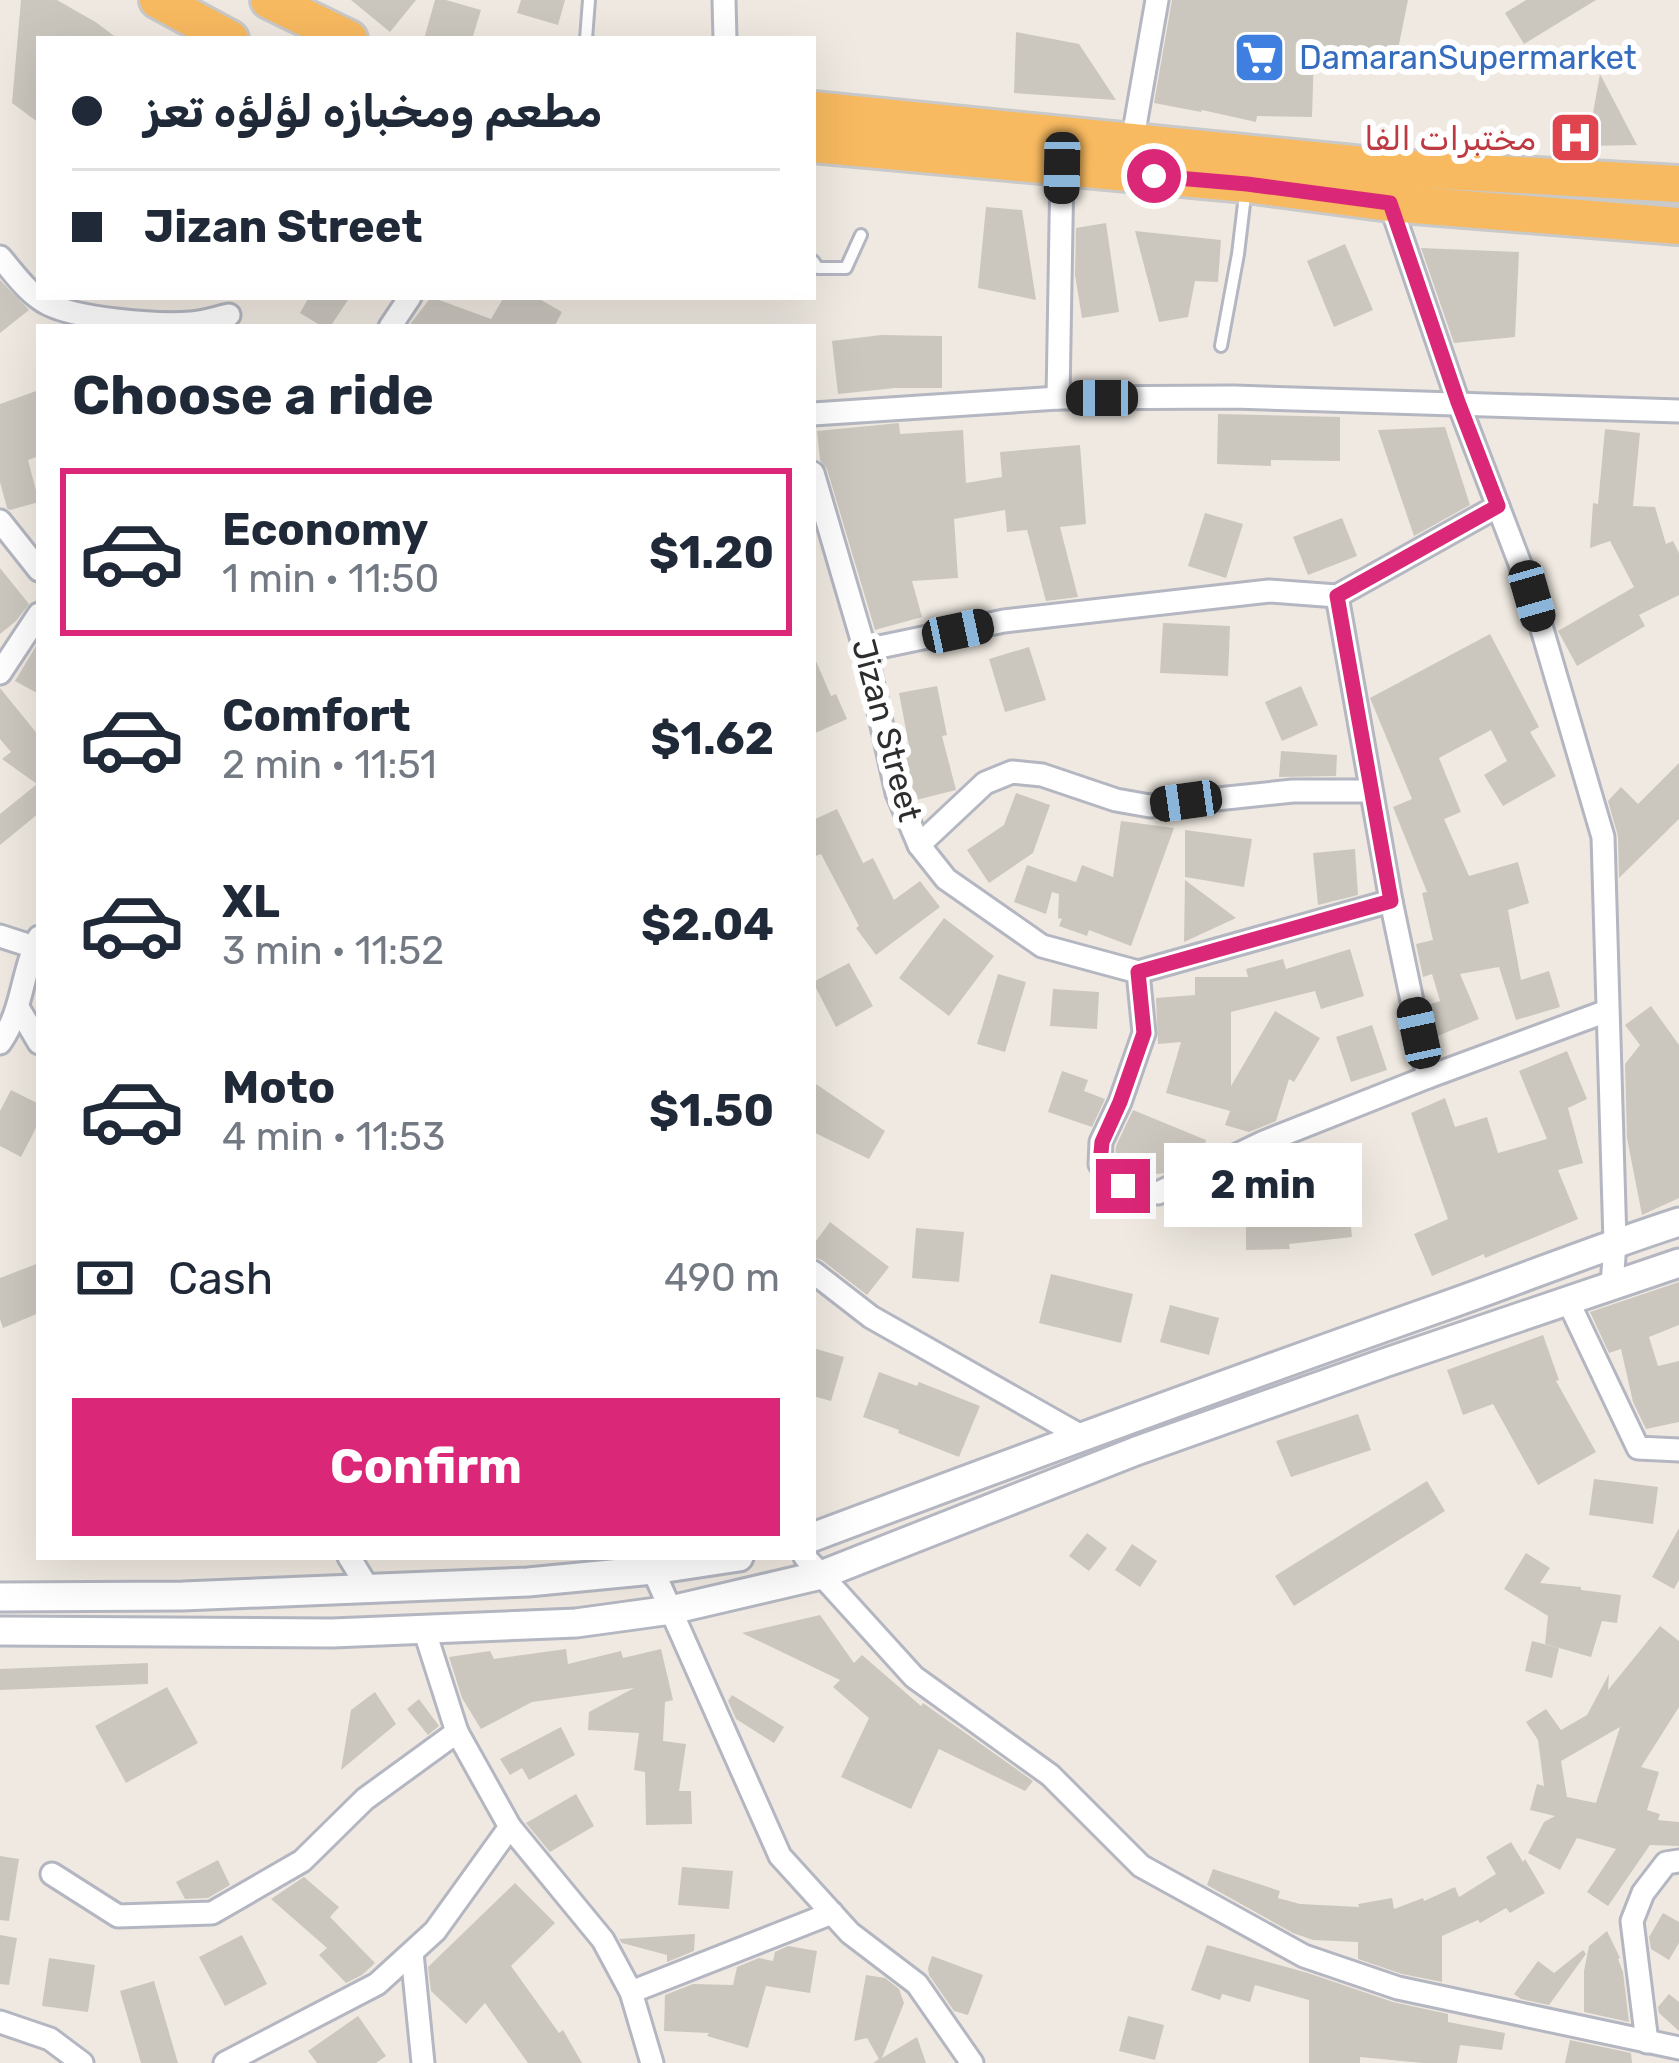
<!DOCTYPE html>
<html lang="en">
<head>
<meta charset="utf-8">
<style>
  body { margin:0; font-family:Rubik,"Noto Naskh Arabic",sans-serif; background:#f6f6f7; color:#1f2937; height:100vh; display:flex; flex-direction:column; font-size:45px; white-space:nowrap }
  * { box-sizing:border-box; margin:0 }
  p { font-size:39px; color:#747a83 }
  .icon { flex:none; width:66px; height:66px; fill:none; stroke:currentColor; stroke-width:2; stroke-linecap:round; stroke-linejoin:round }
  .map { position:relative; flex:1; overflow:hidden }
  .sheet { position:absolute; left:36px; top:324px; width:780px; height:1236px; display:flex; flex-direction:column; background:#fff; border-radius:0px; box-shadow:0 12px 48px #0002 }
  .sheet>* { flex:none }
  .top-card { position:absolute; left:36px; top:36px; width:780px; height:264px; border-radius:0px; box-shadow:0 12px 48px #0002; display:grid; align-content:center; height:264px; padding:0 36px; background:#fff }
  .end { position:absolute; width:54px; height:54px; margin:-27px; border:15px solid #db2777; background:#fff; box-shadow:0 0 0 6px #fff }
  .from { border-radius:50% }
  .bubble { position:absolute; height:84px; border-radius:0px; background:#fff; box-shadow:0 12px 48px #0002; font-size:39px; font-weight:700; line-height:84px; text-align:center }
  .car { position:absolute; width:36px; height:72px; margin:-36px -18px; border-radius:15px; box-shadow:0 0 9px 3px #0007; background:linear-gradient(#222 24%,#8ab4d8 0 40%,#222 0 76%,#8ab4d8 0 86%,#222 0) }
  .top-card b { display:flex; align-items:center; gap:42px; height:114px; font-size:45px }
  .top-card b+b { border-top:3px solid #e0e1e3 }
  .top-card i { width:30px; height:30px; background:#1f2937 }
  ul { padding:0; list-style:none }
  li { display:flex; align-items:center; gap:36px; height:168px; margin:0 24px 18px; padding:0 12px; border:6px solid transparent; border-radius:0px }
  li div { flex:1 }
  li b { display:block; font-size:45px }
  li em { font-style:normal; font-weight:700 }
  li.selected { border-color:#db2777 }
  li>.icon { width:108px; height:108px; stroke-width:1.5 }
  h2 { padding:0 36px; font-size:54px; line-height:144px }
  .pay { display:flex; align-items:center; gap:30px; height:132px; padding:0 36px; font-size:45px }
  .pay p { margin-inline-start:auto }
  .primary-button { display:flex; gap:24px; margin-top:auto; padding:24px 36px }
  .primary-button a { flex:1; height:138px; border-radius:0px; background:#db2777; color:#fff; font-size:48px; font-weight:700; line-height:138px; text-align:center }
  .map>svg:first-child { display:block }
</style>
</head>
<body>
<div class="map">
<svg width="1679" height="2063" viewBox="0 0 1679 2063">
  <rect width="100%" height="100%" fill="#efe9e1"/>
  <g fill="#cbc7bf" fill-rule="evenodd">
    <polygon points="21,0 57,0 97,23 118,39 39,39 39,123 12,103"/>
    <polygon points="351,0 416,0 390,32"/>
    <polygon points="435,0 446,0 481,10 472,39 424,39"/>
    <polygon points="521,0 565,0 558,25 517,13"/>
    <polygon points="1172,0 1408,0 1394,69 1356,68 1356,63 1314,53 1312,117 1257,116 1256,122 1202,110 1201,112 1154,103"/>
    <polygon points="1526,0 1596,0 1524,44 1505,13"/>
    <polygon points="1016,32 1079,44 1116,100 1014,93"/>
    <polygon points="1600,74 1637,145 1587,146"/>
    <polygon points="986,207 1022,210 1036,300 978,288"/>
    <polygon points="1106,223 1119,312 1082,318 1075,275 1076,228"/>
    <polygon points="1135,231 1221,240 1218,282 1195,281 1188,317 1159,322"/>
    <polygon points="1345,244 1373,310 1334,327 1307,261"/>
    <polygon points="1421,248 1519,252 1515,337 1454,343"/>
    <polygon points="0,280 29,310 0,333"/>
    <polygon points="309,297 350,297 330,327 323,327 300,313"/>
    <polygon points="431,297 491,319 504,297 536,297 562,312 554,327 408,327"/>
    <polygon points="881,335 942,336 942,388 895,388 838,394 832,341"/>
    <polygon points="39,390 39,456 28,460 39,502 10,510 7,508 0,482 0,404"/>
    <polygon points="1218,414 1340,417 1340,461 1271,460 1271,466 1217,464"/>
    <polygon points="899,423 900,434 963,430 966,483 1002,477 1000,452 1080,445 1086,524 1060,527 1078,597 1046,601 1027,530 1007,532 1005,510 954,519 958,578 912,581 922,617 875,630 827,469 820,460 817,431"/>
    <polygon points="1445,427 1470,505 1414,536 1378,430"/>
    <polygon points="1605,429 1640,433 1633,506 1655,507 1666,544 1673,541 1679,553 1679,595 1639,615 1645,626 1577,666 1558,631 1634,587 1610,541 1590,548 1593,503 1598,504"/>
    <polygon points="1205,513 1243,524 1226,578 1188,566"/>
    <polygon points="1342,518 1357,556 1308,575 1293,537"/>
    <polygon points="0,568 29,604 16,621 0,634"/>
    <polygon points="1163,623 1230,626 1228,676 1160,673"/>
    <polygon points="1490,634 1539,727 1530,732 1556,776 1503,806 1484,775 1507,761 1491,730 1439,758 1461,812 1444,819 1469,876 1518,862 1529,903 1508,910 1521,980 1549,971 1560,1007 1516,1020 1499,967 1460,974 1479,1019 1435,1037 1428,1005 1440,1001 1432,974 1423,977 1416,944 1433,940 1422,893 1427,892 1393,807 1412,799 1370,698"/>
    <polygon points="39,641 39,694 15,681"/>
    <polygon points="1029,647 1046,700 1005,712 989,659"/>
    <polygon points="813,654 831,696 836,694 847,719 813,734"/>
    <polygon points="937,686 947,735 942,736 956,790 916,800 903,753 910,751 899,693"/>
    <polygon points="1301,686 1318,725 1282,741 1265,702"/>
    <polygon points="0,688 39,736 39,813 0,845 0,814 37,784 2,759 11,752 0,739"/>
    <polygon points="1281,751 1337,755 1336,776 1279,777"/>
    <polygon points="1679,763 1679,819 1619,878 1618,836 1608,801 1621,787 1638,804"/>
    <polygon points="1016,793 1050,805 1033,853 989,883 967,850 1004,825"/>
    <polygon points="837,809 863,863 873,858 894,900 920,881 940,907 876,955 856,928 859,926 821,854 813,857 813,820"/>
    <polygon points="1121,821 1174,828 1131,946 1089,930 1087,936 1059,926 1062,919 1058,918 1059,894 1052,892 1046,914 1014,902 1027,865 1076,882 1082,865 1113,877"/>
    <polygon points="1185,830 1252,839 1244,887 1185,877"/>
    <polygon points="1355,849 1358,895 1318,905 1313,853"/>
    <polygon points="1185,880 1236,918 1184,942"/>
    <polygon points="944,918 994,956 949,1016 899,978"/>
    <polygon points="1350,949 1364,996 1321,1009 1315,991 1231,1012 1231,1086 1275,1011 1320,1038 1294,1082 1289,1079 1276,1121 1249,1132 1225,1125 1230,1111 1166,1093 1181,1042 1158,1044 1156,998 1195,995 1195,977 1248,977 1246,969 1283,959 1286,969"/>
    <polygon points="849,963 873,1006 836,1027 813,982"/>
    <polygon points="998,974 1026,982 1005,1052 977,1044"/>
    <polygon points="1053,989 1099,992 1097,1029 1050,1026"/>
    <polygon points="1651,1006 1679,1045 1679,1198 1642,1215 1627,1138 1625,1064 1640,1045 1625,1025"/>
    <polygon points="1372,1025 1387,1070 1351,1082 1336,1037"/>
    <polygon points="1567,1051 1587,1099 1568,1108 1583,1163 1558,1170 1578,1219 1485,1258 1484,1254 1432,1276 1414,1234 1448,1219 1411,1113 1445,1098 1455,1127 1487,1117 1498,1153 1547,1139 1519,1071"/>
    <polygon points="1062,1071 1088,1080 1084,1091 1105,1099 1092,1127 1048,1112"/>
    <polygon points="813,1082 885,1131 869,1159 813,1132"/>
    <polygon points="11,1090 39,1104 39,1122 21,1157 0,1146 0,1111"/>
    <polygon points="1133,1110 1206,1140 1203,1155 1166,1173 1145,1175 1130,1172 1115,1158 1116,1146"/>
    <polygon points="1345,1171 1352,1237 1289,1244 1290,1249 1246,1250 1246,1199 1296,1199 1294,1177"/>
    <polygon points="830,1222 889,1267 867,1295 822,1260 813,1257 813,1245"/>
    <polygon points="916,1228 964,1232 959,1282 912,1278"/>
    <polygon points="39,1263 39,1313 3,1328 0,1319 0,1278"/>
    <polygon points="1051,1274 1133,1294 1121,1343 1039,1323"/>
    <polygon points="1679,1282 1679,1325 1649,1337 1658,1366 1679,1361 1679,1422 1646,1429 1633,1402 1621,1349 1609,1353 1590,1312"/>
    <polygon points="1170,1305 1219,1318 1209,1355 1160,1342"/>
    <polygon points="1543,1335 1559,1380 1556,1381 1596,1452 1538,1485 1493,1404 1463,1415 1447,1370"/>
    <polygon points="813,1348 844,1357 831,1401 813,1396"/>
    <polygon points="879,1372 917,1386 919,1382 980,1406 959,1457 898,1433 899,1430 863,1417"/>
    <polygon points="1358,1414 1371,1450 1291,1477 1276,1441"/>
    <polygon points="1594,1479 1658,1487 1653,1524 1589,1515"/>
    <polygon points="1427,1481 1445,1511 1294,1606 1275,1576"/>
    <polygon points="1679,1528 1679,1580 1674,1589 1652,1577"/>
    <polygon points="1087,1533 1107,1548 1089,1571 1069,1556"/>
    <polygon points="1132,1544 1157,1561 1140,1587 1115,1570"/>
    <polygon points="1526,1553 1550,1568 1540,1583 1581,1587 1581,1590 1621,1595 1617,1623 1602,1621 1591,1657 1545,1644 1548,1616 1504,1589"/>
    <polygon points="820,1615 854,1663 862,1655 921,1706 923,1703 1033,1781 1025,1791 939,1749 911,1809 841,1777 869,1718 833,1687 840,1680 742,1633"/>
    <path d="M 1660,1626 L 1679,1641 L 1679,1707 L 1641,1767 L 1659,1772 L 1647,1810 L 1660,1814 L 1658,1820 L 1679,1822 L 1679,1846 L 1650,1845 L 1608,1906 L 1587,1892 L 1616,1849 L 1577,1838 L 1560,1870 L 1528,1853 L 1544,1822 L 1555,1816 L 1530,1810 L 1537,1784 L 1544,1786 L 1538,1740 L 1526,1722 L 1546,1709 L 1561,1730 L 1587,1715 L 1609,1674 L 1608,1690 ZM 1620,1727 L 1596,1803 L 1567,1797 L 1561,1761 Z"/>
    <polygon points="1532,1641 1559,1648 1552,1678 1525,1671"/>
    <polygon points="566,1649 568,1664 621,1651 623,1658 661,1649 673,1700 665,1702 663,1741 686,1744 679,1791 691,1791 692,1824 646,1825 645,1772 634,1770 639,1733 588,1730 589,1712 634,1688 532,1702 481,1729 462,1698 449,1657 490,1651 494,1659"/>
    <polygon points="148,1663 148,1684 0,1690 0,1669"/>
    <polygon points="167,1687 198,1743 126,1783 95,1726"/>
    <polygon points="375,1692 396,1724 341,1770 351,1710"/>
    <polygon points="732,1695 784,1727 774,1743 736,1719 728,1701"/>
    <polygon points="419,1699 439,1726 428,1735 407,1709"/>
    <polygon points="561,1727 575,1755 529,1780 522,1768 510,1775 500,1759"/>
    <polygon points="576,1794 594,1826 550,1852 526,1823"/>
    <polygon points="1511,1842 1523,1862 1525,1859 1545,1893 1510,1913 1506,1908 1480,1923 1478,1920 1442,1936 1442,1982 1402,1974 1358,1959 1358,1942 1313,1940 1293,1933 1207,1885 1213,1869 1280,1891 1278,1898 1300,1904 1359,1907 1358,1904 1392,1898 1394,1909 1423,1898 1424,1901 1455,1887 1459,1897 1496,1874 1486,1857"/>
    <polygon points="0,1856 19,1859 9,1921 0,1920"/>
    <polygon points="218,1860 230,1885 208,1898 185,1899 176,1882"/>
    <polygon points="682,1867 733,1871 729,1909 678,1905"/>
    <polygon points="304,1877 339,1907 330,1917 375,1963 362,1975 346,1983 319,1955 327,1948 271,1899"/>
    <polygon points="515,1883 555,1923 511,1966 559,2033 563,2030 582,2063 528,2063 485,2003 466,2024 431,1991 428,1967"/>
    <polygon points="1663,1913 1679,1922 1679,1943 1669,1960 1651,1949 1649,1937"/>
    <polygon points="1607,1931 1620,1958 1618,1959 1623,1972 1629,2022 1584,2012 1584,1971 1589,1946"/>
    <polygon points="695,1934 694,1951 667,1962 667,1955 622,1943 619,1939"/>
    <polygon points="0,1935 17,1938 9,1985 0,1984"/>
    <polygon points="242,1935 267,1984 225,2006 199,1957"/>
    <polygon points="1207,1945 1308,1973 1393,2002 1448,2014 1448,2022 1505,2033 1502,2050 1460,2045 1457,2063 1423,2063 1360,2057 1360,2063 1309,2063 1309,2000 1255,1985 1250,2002 1222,1994 1220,2000 1191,1990"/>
    <polygon points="788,1946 817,1951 810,1993 766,1986 748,2048 707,2036 709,2033 664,2031 665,1995 693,1984 733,1985 737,1967 759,1958 773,1961 775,1952"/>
    <polygon points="1583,1950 1586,1954 1549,2005 1521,1999 1514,1994 1538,1961 1554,1973"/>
    <polygon points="932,1956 983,1975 968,2015 954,2011 929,1975 928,1968"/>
    <polygon points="49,1958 95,1965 88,2012 42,2006"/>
    <polygon points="866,1975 885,1978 899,1989 904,2003 882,2058 917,2037 926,2063 873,2063 879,2059 867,2038 854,2041"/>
    <polygon points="154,1981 178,2063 141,2063 120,1991"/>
    <polygon points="1669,1994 1679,2002 1679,2031 1659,2013 1658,2007"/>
    <polygon points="358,2016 386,2056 376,2063 317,2063 308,2051"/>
    <polygon points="1128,2016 1164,2025 1155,2060 1119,2051"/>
    <polygon points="1570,2040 1631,2053 1632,2063 1565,2063"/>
  </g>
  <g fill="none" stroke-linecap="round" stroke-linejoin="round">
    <defs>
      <g id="service">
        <polyline points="586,39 589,0"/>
        <polyline points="813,261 818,268 846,268 861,235"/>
        <polyline points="1221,346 1238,254 1246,187"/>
      </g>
      <g id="minor">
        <polyline points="724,0 725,39"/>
        <polyline points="1132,143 1157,0"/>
        <polyline points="1390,203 1458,402 1532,595 1603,837 1615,1242 1612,1286"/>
        <path d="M 0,257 C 14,273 28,294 48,304 C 78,319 157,326 191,323 C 204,322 216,318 229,315"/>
        <polyline points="390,327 410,297"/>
        <polyline points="1058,398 1062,168"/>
        <polyline points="813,414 1058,398 1234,397 1679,411"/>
        <polyline points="813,473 865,650 897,793 919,845 946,879 1042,946 1138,972 1144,1033 1120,1102 1101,1142 1100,1164 1123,1186 1158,1193 1264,1142 1428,1077 1607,1011"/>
        <polyline points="0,521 39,570"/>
        <polyline points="865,650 1004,621 1269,591 1337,596"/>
        <polyline points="0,673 39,614"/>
        <polyline points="919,845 985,783 1012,772 1042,775 1116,800 1150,806 1293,791 1371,791"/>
        <polyline points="0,936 34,947"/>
        <polyline points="1138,972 1391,901"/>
        <polyline points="19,1009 39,1043"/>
        <path d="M 0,1043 C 24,1009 21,972 39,937"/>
        <polyline points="1428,1077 1391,901 1337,596 1498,506"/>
        <polyline points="813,1272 871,1317 1081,1436"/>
        <polyline points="1568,1301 1638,1448 1679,1450"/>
        <polyline points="349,1557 368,1588"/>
        <polyline points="653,1557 653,1570 780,1856 850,1933 917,1984 972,2063"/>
        <polyline points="805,1557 914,1677 1050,1775 1141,1866 1304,1956 1398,1988 1679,2048"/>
        <polyline points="424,1629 457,1732 510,1827 603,1940 631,1992 652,2063"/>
        <polyline points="52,1874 118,1916 212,1913 302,1861 365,1799 457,1732"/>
        <polyline points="412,1953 423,2063"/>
        <polyline points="631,1992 832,1913"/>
        <polyline points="0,2022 50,2039 82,2063"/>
        <polyline points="1647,2042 1632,1921 1643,1893 1666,1863 1679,1861"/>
        <polyline points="225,2063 377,1984 435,1931 510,1827"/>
      </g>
      <g id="tertiary">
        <path d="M 813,1537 C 1021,1459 1229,1382 1439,1308 C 1519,1280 1598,1248 1679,1222"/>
        <polyline points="0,1597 183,1596 528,1582 653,1570 739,1557"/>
        <polyline points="0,1631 332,1633 576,1623 671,1610 821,1575 1136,1451 1387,1362 1679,1263"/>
      </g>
      <g id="trunk">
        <polyline points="158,0 230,39"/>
        <polyline points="269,0 349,39"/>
        <polyline points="813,110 1393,168 1679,184"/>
        <polyline points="813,144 1247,184 1390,203 1679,226"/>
      </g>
    </defs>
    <use href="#service" stroke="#b4b7c1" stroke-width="16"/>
    <use href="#minor" stroke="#b4b7c1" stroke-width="27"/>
    <use href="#tertiary" stroke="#b4b7c1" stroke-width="33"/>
    <use href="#trunk" stroke="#c9c9c9" stroke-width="42"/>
    <use href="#service" stroke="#fff" stroke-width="10"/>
    <use href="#minor" stroke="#fff" stroke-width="21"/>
    <use href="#tertiary" stroke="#fff" stroke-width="27"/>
    <use href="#trunk" stroke="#f8ba60" stroke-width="36"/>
  </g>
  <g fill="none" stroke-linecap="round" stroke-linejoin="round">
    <polyline stroke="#db2777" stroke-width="15" points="1123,1186 1100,1164 1102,1142 1120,1102 1144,1033 1138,972 1391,901 1337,596 1498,506 1458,402 1390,203 1247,184 1154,176"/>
  </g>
  <defs>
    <symbol id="supermarket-square" viewBox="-11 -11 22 22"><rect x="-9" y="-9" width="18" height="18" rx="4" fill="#3f7fe0" stroke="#fff"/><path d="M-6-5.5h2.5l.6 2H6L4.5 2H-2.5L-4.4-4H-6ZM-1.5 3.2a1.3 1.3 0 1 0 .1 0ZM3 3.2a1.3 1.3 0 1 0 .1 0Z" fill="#fff"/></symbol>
    <symbol id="hospital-square" viewBox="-11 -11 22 22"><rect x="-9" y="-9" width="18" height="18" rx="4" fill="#e0444e" stroke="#fff"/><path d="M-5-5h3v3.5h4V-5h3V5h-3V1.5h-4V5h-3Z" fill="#fff"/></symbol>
  </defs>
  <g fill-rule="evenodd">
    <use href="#supermarket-square" x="1230" y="28" width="59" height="59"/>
    <use href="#hospital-square" x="1546" y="108" width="59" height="59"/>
  </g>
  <g text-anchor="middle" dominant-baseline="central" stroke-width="12" stroke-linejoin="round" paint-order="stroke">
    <g font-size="33" fill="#366cbe" stroke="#fff" text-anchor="start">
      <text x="1299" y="57">DamaranSupermarket</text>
    </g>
    <g font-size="33" fill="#be3a42" stroke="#fff" text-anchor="end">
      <text x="1536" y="138">مختبرات الفا</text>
    </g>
    <g font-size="33" fill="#2e2e2e" stroke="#fff">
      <text transform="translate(887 730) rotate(75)">Jizan Street</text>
    </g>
  </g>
</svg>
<i class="end from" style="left:1154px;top:176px"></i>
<i class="end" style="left:1123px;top:1186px"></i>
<div class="bubble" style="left:1164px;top:1143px;width:198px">2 min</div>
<i class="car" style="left:1062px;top:168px;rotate:181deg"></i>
<i class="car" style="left:1102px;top:398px;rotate:270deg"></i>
<i class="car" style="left:1532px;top:596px;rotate:164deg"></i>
<i class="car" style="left:958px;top:631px;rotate:78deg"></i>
<i class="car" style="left:1186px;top:801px;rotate:262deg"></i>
<i class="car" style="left:1419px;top:1033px;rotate:348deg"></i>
<div class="top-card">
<b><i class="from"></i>مطعم ومخبازه لؤلؤه تعز</b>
<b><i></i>Jizan Street</b>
</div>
<section class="sheet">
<h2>Choose a ride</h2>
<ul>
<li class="selected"><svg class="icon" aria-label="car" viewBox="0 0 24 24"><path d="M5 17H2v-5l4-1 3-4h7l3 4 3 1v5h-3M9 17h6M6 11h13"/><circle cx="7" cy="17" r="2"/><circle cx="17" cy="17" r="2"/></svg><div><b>Economy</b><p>1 min · 11:50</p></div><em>$1.20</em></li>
<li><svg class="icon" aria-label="car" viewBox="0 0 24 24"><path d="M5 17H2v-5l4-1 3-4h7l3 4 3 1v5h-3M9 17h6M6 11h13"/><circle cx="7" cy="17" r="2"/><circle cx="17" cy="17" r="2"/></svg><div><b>Comfort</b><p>2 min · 11:51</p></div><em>$1.62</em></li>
<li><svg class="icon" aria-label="car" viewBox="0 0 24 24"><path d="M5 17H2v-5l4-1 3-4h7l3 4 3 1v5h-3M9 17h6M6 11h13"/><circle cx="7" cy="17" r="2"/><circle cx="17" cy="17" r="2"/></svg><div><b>XL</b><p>3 min · 11:52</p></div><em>$2.04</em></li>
<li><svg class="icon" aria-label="car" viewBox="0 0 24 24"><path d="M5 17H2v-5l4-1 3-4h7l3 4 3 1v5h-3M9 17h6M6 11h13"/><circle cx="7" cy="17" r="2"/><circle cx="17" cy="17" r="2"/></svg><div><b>Moto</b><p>4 min · 11:53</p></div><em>$1.50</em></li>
</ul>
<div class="pay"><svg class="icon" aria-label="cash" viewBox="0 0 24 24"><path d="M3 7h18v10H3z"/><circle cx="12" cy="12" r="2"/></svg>Cash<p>490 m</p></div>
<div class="primary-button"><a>Confirm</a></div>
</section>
</div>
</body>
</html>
